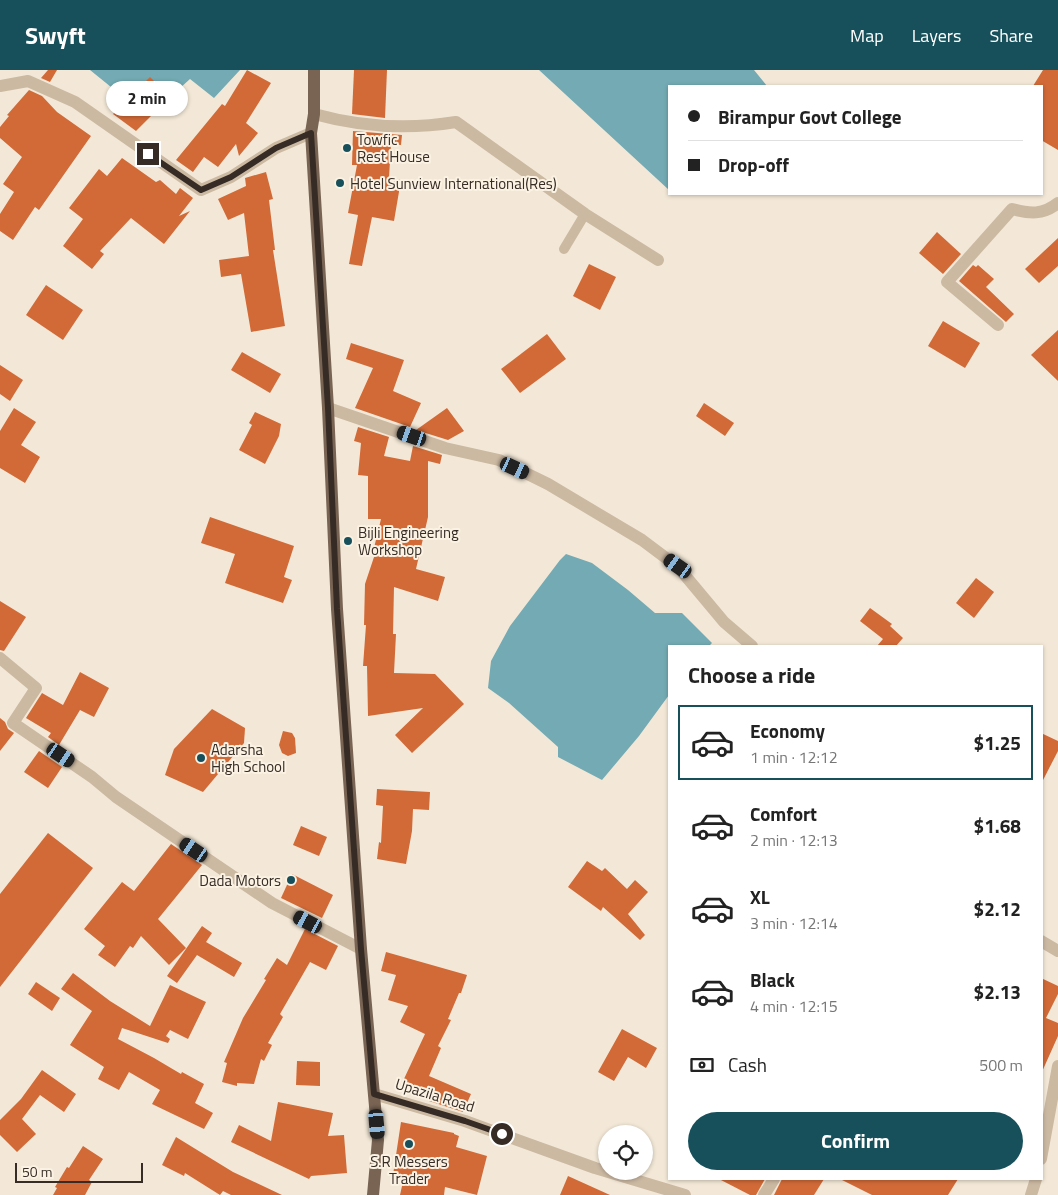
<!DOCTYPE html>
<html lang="en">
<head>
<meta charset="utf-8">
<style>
  body { margin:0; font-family:"Titillium Web",sans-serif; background:#f6f6f6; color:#222; height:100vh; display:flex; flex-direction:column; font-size:19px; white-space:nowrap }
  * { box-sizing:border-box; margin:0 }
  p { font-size:16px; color:#767676 }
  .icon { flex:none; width:28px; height:28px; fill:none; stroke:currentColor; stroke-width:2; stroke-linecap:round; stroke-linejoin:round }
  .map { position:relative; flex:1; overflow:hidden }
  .sheet { position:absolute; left:668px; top:575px; width:375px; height:535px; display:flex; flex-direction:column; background:#fff; border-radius:0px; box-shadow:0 1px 4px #0004 }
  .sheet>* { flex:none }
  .banner { position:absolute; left:668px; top:15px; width:375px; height:110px; border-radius:0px; box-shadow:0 1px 4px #0004; display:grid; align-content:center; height:110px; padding:0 20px; background:#fff }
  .tools { position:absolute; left:598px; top:1055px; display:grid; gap:10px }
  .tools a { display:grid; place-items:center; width:55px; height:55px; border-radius:50%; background:#fff; box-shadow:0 1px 4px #0004; font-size:25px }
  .scale { position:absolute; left:15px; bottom:12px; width:128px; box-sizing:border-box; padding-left:5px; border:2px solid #362c25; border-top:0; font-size:14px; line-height:18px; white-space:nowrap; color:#362c25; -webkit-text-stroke:4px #fbf2e3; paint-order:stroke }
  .end { position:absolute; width:22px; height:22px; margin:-11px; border:6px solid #362c25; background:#fff; box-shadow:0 0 0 2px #fff }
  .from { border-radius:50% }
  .bubble { position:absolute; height:35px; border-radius:18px; background:#fff; box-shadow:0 1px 4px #0004; font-size:16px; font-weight:700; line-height:35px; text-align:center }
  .car { position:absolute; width:15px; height:30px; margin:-15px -8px; border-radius:6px; box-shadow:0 0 4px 1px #0007; background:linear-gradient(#222 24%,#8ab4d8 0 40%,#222 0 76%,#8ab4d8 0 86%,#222 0) }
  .banner b { display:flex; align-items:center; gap:18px; height:48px; font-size:19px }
  .banner b+b { border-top:1px solid #e0e0e0 }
  .banner i { width:12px; height:12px; background:#222 }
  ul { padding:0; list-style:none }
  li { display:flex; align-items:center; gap:15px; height:75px; margin:0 10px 8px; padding:0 10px; border:2px solid transparent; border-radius:0px }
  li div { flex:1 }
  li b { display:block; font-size:19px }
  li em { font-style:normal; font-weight:700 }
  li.current { border-color:#17505b }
  li>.icon { width:45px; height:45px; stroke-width:1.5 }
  h2 { padding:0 20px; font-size:22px; line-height:60px }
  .pay { display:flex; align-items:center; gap:12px; height:55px; padding:0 20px; font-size:19px }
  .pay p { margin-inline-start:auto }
  .button { display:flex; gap:10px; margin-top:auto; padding:10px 20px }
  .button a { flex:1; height:58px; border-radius:30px; background:#17505b; color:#fff; font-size:20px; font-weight:700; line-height:58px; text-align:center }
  header { display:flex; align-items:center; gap:30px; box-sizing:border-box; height:70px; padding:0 25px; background:#17505b; color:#fff }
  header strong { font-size:24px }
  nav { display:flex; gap:28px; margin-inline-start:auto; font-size:18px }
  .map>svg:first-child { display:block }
</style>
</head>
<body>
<header>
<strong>Swyft</strong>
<nav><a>Map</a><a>Layers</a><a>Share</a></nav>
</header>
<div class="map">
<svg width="1058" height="1125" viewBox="0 0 1058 1125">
  <rect width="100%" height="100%" fill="#f3e8d7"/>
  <g fill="#73aab3">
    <polygon points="90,0 240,0 214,28 190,9 148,47"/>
    <polygon points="539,0 754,0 767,16 669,16 669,120"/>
    <polygon points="566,484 592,493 628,520 655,543 682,543 712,573 709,576 669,576 669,625 639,666 602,710 558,687 558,677 509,633 488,618 491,591 510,556 560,490"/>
  </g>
  <g fill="#d16a37">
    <polygon points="48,0 57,0 50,12 41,8"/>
    <polygon points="247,0 271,13 246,53 258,63 239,86 236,74 218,97 204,87 193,102 176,90 222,34 225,36"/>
    <polygon points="354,0 387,0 385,48 352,44"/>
    <polygon points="1043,0 1058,0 1058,80 1041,70 1041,16 1033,16"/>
    <polygon points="150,7 170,27 136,61 113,44"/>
    <polygon points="29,20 42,26 57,42 91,66 39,140 35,137 13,170 0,161 0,144 14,122 3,114 22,87 0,68 0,57 9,46 7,45"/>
    <polygon points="353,61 402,65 401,75 391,74 389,108 401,110 394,151 372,147 362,196 349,194 358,145 348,143 357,95 352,95"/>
    <polygon points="122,88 156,112 160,110 176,124 180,118 193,128 179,146 190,141 164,174 131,148 100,181 104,184 92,199 63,176 83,149 69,138 99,99 107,106"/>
    <polygon points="266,102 273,129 269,130 275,180 273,180 285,256 251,262 241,204 221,207 219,190 249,186 244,143 228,150 218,129 246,116 245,108"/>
    <polygon points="937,162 961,184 943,204 919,183"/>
    <polygon points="1058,168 1058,196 1039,213 1025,199"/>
    <polygon points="589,194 616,207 600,240 573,226"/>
    <polygon points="973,195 976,197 978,195 994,209 986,217 1014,244 1006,252 959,211"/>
    <polygon points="46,215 83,240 63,270 26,245"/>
    <polygon points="943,251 980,273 965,298 928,276"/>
    <polygon points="1058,260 1058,311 1031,285"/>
    <polygon points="547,264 566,289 520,323 501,299"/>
    <polygon points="351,273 404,290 393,321 421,333 410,357 355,338 373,298 346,289"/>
    <polygon points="242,282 281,304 270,323 231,300"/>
    <polygon points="0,295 23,310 10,331 0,324"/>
    <polygon points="704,333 734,353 725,366 696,346"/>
    <polygon points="14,338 36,352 21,375 40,387 25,413 0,398 0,361"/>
    <polygon points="447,338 464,361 448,370 416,360"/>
    <polygon points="255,342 281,354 279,366 265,394 239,380 252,355 249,353"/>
    <polygon points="358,357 389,367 384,386 410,391 413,376 442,385 440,394 428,391 428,447 416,499 445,507 438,531 394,517 393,564 396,564 394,603 435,604 464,634 412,683 395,665 423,638 368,646 367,596 363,596 366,555 364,555 365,514 377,478 374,478 381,449 368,449 368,406 358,405 361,373 354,371"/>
    <polygon points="210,447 294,476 284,507 292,510 283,533 225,513 235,484 201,473"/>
    <polygon points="976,508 994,522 974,548 956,533"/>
    <polygon points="0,531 26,547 4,581 0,580"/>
    <polygon points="870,538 892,554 890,556 903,568 896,576 877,576 883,569 860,551"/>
    <polygon points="80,602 109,618 94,647 80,640 59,675 48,667 51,663 26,648 42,623 63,635"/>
    <polygon points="212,639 245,658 244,673 203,722 165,705 174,679"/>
    <polygon points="0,648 5,652 8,659 14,663 0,681"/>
    <polygon points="283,661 292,663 295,668 296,683 288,686 282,683 279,675"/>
    <polygon points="1041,663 1058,671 1058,681 1041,714"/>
    <polygon points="39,681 62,697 48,718 24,702"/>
    <polygon points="377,719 430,722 429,740 413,739 412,761 406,794 377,789 379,772 381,773 383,736 376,735"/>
    <polygon points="301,756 327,767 319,786 293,775"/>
    <polygon points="48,763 93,798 0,917 0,824"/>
    <polygon points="171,774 202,795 158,849 186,878 169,895 141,866 133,878 130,876 115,897 98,885 105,876 84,859 122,812 134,821"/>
    <polygon points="587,791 602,801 605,798 627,819 635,810 648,822 628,844 645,865 640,870 603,837 601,841 568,817"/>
    <polygon points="292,804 333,825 322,848 281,828"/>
    <polygon points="202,856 212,863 206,872 242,893 234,907 197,885 177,913 167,906"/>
    <polygon points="305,859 338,876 326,900 310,892 280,944 283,947 268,973 272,975 264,991 261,989 254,1014 237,1013 237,1016 222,1012 227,993 224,992 243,948 266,910 264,909 277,888 287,895"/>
    <polygon points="386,882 467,905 461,923 459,923 448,949 451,950 438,976 441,978 429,1006 471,1024 463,1042 429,1031 432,1024 403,1011 425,964 400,952 408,936 388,930 396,905 381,901"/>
    <polygon points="73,903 110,931 150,956 170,915 206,932 188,969 170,960 166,966 170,969 168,973 122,958 118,969 154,988 181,1004 182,1002 204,1014 195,1033 213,1043 204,1059 152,1034 160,1020 129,1002 119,1020 98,1009 104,997 70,975 92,941 61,919"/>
    <polygon points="1041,908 1058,916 1058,924 1046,948 1058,953 1058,966 1041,1004"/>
    <polygon points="36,912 60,928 52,941 28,924"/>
    <polygon points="622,959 657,978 646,998 628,987 614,1011 598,1002"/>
    <polygon points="297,991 320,992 320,1016 296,1015"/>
    <polygon points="42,1000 76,1024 64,1042 40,1025 22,1049 36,1064 17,1082 0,1065 0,1050 21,1029"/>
    <polygon points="278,1032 333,1043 328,1066 344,1065 347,1103 311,1106 309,1109 231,1072 239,1055 271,1071"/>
    <polygon points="401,1052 454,1063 454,1064 459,1066 456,1077 487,1086 477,1125 445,1117 444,1125 400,1125 404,1107 393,1105"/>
    <polygon points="176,1067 233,1102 282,1125 231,1125 223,1121 220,1125 185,1103 184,1106 162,1095"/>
    <polygon points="83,1076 103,1089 89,1110 92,1112 85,1125 53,1125 57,1118 55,1117 67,1097 69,1098"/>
    <polygon points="568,1106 610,1125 560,1125"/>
    <polygon points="719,1109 765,1109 756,1125 750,1125"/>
    <polygon points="782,1109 824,1109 814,1125 774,1125"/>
    <polygon points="840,1109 958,1109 948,1125 872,1125"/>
  </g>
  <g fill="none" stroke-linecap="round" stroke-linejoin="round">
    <polyline stroke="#ccb9a2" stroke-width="10" points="564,179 585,144"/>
    <g stroke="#ccb9a2" stroke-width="12">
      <polyline points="0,16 28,11 75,32 201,120 231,107 276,78 311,63"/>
      <path d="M 314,44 C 361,57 407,60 456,52 L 585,144 L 658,190"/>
      <path d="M 998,255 L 947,212 L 1012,139 C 1030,144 1043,145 1058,133"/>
      <polyline points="328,338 445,378 499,390 548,414 642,470 678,497 724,552 752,576"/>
      <polyline points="0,588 36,618 13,653 92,707 116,727 272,833 361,879"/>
      <polyline points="1041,871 1058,881"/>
      <polyline points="374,1024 465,1051 595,1098 685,1125"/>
      <polyline points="1041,1089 1058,996"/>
      <polyline points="764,1125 774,1109"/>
      <polyline points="1031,1125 1036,1109"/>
    </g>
    <polyline stroke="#796454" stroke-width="12" points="314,0 314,44 311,63 328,338 337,539 361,879 378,1070 373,1125"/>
  </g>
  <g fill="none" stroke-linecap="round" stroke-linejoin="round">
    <polyline stroke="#362c25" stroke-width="6" points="148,84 201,120 231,107 276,78 311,63 328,338 337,539 361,879 374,1024 465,1051 502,1064"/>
  </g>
  <g fill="#17505b" stroke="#fbf2e3" stroke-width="2">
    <circle cx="347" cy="78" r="5"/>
    <circle cx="340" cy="113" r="5"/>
    <circle cx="348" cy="471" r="5"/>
    <circle cx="201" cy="688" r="5"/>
    <circle cx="291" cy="810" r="5"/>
    <circle cx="409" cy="1074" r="5"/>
  </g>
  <g text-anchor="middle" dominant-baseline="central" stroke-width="4" stroke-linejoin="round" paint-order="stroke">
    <g font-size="15" fill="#362c25" stroke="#fbf2e3" text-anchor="start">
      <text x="357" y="69">Towfic<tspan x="357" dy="17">Rest House</tspan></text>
      <text x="350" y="113">Hotel Sunview International(Res)</text>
      <text x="358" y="462">Bijli Engineering<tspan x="358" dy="17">Workshop</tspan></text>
      <text x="211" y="679">Adarsha<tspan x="211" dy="17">High School</tspan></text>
      <text x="281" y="810" text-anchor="end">Dada Motors</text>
      <text x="409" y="1091" text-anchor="middle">S.R Messers<tspan x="409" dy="17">Trader</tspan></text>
    </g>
    <g font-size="15" fill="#362c25" stroke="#fbf2e3">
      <text transform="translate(435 1025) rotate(17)">Upazila Road</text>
    </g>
  </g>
</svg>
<div class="tools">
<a><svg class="icon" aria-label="locate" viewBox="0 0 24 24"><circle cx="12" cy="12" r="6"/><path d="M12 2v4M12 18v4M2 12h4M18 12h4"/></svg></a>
</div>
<div class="scale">50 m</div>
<i class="end from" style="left:502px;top:1064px"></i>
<i class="end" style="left:148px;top:84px"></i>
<div class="bubble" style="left:106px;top:11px;width:82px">2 min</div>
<i class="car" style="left:412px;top:366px;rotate:289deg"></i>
<i class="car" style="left:515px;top:398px;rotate:115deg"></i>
<i class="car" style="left:678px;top:496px;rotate:305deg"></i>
<i class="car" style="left:61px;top:685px;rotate:124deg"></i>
<i class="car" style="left:194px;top:780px;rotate:304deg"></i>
<i class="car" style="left:308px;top:852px;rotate:298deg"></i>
<i class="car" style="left:377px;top:1054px;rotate:175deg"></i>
<div class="banner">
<b><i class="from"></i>Birampur Govt College</b>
<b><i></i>Drop-off</b>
</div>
<section class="sheet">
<h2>Choose a ride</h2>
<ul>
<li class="current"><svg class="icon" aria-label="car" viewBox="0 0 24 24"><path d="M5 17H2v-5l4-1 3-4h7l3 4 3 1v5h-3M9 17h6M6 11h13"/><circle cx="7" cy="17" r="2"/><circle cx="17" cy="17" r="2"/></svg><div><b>Economy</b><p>1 min · 12:12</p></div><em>$1.25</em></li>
<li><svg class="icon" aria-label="car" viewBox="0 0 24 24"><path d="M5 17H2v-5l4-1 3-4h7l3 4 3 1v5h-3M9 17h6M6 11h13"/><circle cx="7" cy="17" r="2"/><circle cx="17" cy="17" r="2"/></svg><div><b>Comfort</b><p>2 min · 12:13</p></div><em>$1.68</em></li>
<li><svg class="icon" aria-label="car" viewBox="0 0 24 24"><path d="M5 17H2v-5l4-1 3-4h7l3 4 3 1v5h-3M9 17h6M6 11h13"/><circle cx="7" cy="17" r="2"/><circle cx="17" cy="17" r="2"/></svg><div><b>XL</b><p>3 min · 12:14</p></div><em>$2.12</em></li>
<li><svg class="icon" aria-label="car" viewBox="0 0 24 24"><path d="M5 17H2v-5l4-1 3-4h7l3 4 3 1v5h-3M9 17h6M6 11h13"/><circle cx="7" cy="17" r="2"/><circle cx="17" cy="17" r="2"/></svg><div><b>Black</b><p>4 min · 12:15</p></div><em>$2.13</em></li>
</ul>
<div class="pay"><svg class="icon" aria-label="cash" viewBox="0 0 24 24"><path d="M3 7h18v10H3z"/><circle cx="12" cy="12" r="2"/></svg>Cash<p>500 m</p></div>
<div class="button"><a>Confirm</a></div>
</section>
</div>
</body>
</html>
